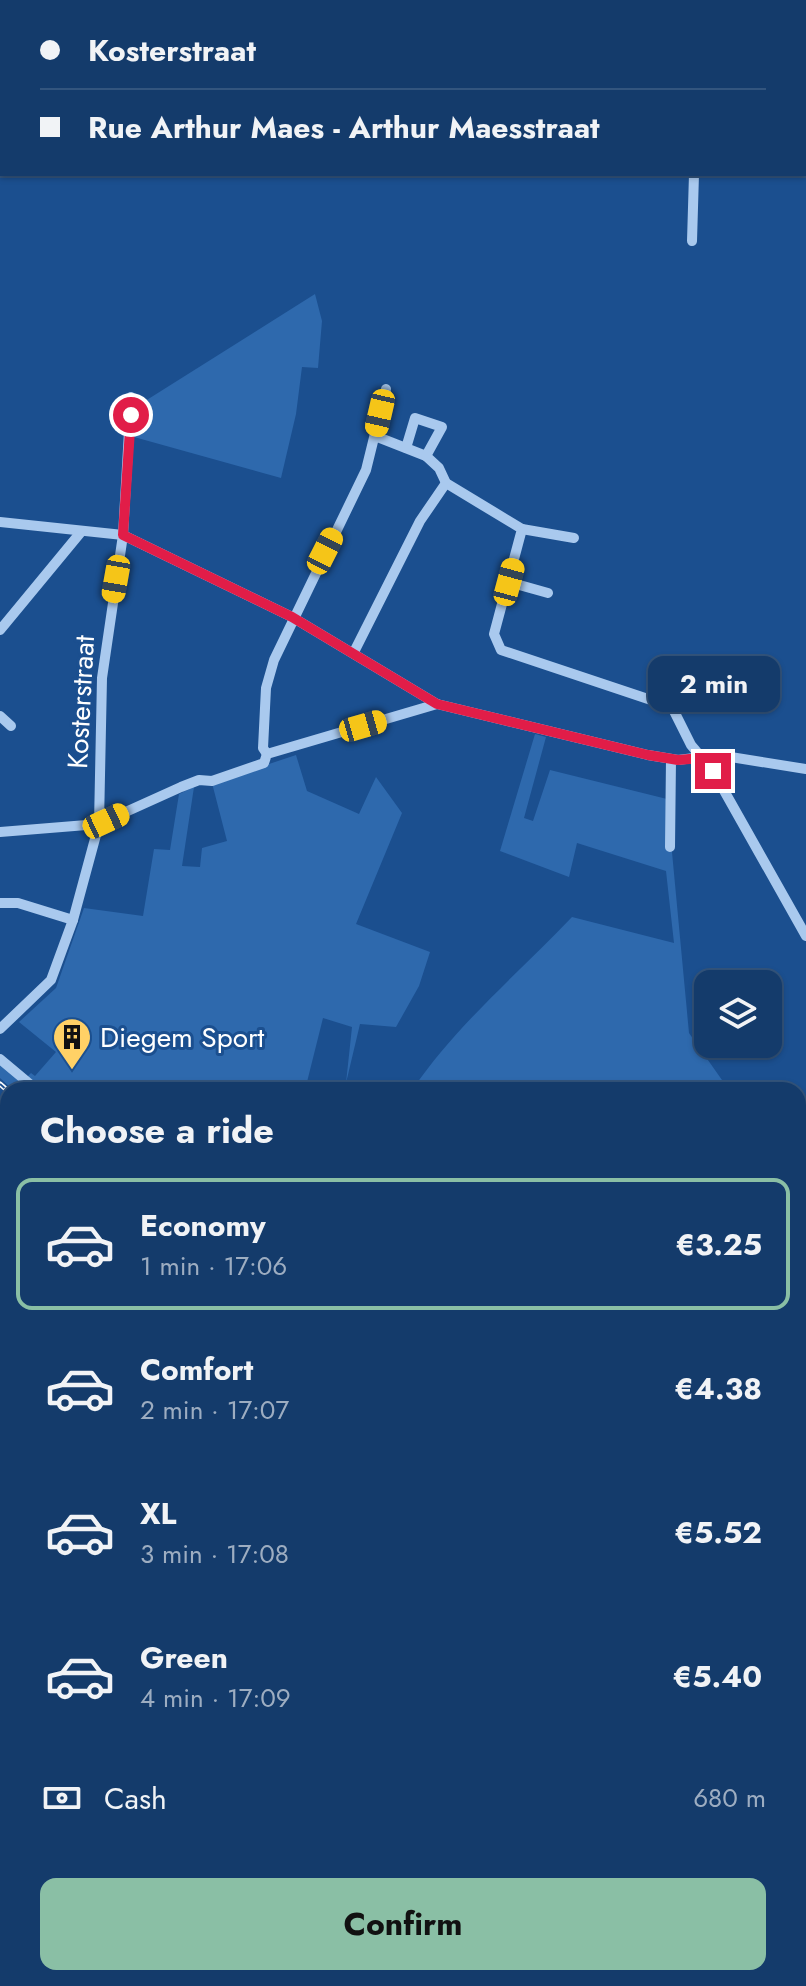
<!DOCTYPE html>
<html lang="en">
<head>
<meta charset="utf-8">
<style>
  body { margin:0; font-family:Jost,sans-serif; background:#214673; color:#f1f3f6; height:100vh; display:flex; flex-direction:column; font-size:30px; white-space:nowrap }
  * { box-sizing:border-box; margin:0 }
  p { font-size:26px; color:#9dadc1 }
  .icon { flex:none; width:44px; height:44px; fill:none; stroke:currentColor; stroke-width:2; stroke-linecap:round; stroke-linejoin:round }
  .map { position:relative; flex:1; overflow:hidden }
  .side { position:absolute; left:0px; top:1082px; width:806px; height:904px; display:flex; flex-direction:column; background:#143b6b; border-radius:24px 24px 0 0; box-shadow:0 2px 6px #0004,0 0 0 2px #33557e }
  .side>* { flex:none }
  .banner { position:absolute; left:0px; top:0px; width:806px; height:176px; box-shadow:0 2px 6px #0004,0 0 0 2px #33557e; display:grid; align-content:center; height:176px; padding:0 40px; background:#143b6b }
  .buttons { position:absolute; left:694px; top:970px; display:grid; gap:16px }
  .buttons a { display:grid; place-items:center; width:88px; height:88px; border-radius:16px; background:#143b6b; box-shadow:0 2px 6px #0004,0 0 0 2px #33557e; font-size:40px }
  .end { position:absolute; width:36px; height:36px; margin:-18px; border:10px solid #e11d48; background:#fff; box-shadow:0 0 0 4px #fff }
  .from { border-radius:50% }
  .bubble { position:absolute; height:56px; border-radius:16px; background:#143b6b; box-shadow:0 2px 6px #0004,0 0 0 2px #33557e; font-size:26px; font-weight:700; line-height:56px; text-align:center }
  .car { position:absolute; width:24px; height:48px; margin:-24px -12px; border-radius:10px; box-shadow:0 0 6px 2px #0007; background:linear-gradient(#f5c518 24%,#345 0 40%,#f5c518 0 76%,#345 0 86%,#f5c518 0) }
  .banner b { display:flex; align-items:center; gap:28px; height:76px; font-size:30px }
  .banner b+b { border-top:2px solid #33557e }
  .banner i { width:20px; height:20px; background:#f1f3f6 }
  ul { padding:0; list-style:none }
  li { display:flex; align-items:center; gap:24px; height:132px; margin:0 16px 12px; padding:0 24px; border:4px solid transparent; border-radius:16px }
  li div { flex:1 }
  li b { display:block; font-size:30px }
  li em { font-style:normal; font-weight:700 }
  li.selected { border-color:#8abfa5 }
  li>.icon { width:72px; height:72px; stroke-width:1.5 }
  h2 { padding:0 40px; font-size:36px; line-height:96px }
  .pay { display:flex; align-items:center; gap:20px; height:88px; padding:0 40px; font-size:30px }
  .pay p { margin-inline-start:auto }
  .action { display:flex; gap:16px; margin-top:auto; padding:16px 40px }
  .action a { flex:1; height:92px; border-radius:16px; background:#8abfa5; color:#111; font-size:32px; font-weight:700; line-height:92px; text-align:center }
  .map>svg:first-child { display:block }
</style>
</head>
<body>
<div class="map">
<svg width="806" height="1986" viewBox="0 0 806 1986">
  <rect width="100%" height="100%" fill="#1b4f8f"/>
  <g fill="#2e69ad">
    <polygon points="315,294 322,321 318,368 302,367 296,414 281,478 134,437 134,408"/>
    <path d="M 535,734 L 546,737 L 524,818 L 533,821 L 550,770 L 667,799 L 689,1033 L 729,1090 L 412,1090 C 459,1022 518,974 572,917 L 674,943 L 666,871 L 577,843 L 569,877 L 500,851 Z"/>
    <polygon points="296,755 307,791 359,814 376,777 402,813 356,924 430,952 419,986 396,1027 360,1024 346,1083 352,1027 323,1018 305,1090 13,1090 0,1078 0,1055 26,1078 31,1073 35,1076 56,1052 19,1022 56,988 84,908 143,916 154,849 170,850 179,794 194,787 182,866 200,867 202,848 227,841 212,783"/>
    <polygon points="8,1344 8,1411 0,1414 0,1350"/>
    <polygon points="798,1434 806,1452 806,1509 798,1506"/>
    <polygon points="798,1566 806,1568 806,1646 798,1652"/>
    <polygon points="8,1806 8,1852 0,1855 0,1808"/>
    <polygon points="0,1955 8,1961 8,1978 89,1978 95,1986 0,1984"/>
    <polygon points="695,1978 774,1978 777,1986 698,1986"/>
  </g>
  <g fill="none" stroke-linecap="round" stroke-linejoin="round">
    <g stroke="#a9c9ee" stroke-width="10">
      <polyline points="244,0 244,2"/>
      <polyline points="615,2 627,0"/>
      <polyline points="692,2 692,0"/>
      <polyline points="0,142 2,141"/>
      <polyline points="692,241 694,174"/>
      <polyline points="375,436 426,456 439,468 446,483 522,529 494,634 501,650 672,707 691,745 713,771 806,936"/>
      <polyline points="406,448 415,418 442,427 426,456"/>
      <polyline points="0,522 123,535 292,617 437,704 648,755 678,760 718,755 806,769"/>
      <polyline points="522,529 574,538"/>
      <polyline points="509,582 548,593"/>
      <polyline points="0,630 81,532"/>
      <polyline points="354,652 420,521 446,483"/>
      <polyline points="0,716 11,726"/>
      <polyline points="267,754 263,748 266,688 274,660 366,470 386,389"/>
      <polyline points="0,832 99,824 181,787 199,780 212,781 264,763 267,754 437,704"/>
      <polyline points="670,847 671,759"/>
      <polyline points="0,903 18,903 73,920"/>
      <polyline points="0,1029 51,980 73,920 99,824 102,678 123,535 131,397"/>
      <polyline points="0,1059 37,1090"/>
      <polyline points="0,1142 8,1148"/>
      <polyline points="0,1213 8,1199"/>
      <polyline points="0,1418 8,1445"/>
      <polyline points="0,1499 8,1496"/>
      <polyline points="0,1571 8,1584"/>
      <polyline points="798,1741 806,1744"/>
      <polyline points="798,1755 806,1752"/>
      <polyline points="101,1978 106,1986"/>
      <polyline points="624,1978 626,1986"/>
      <polyline points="489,1986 493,1978"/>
    </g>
    <g stroke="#f0f6ff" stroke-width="12">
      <polyline points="798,1244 806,1240"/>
      <polyline points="0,1638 8,1633"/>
    </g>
    <defs>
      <g id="rail">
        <polyline points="0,1084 8,1091"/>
        <polyline points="0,1101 8,1107"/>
        <polyline points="798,1510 806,1513"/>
        <polyline points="798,1536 806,1539"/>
        <polyline points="798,1549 806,1552"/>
        <polyline points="798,1660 806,1654"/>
        <polyline points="516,1986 520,1978"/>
      </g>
    </defs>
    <use href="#rail" stroke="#fff" stroke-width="5"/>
    <use href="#rail" stroke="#1b4f8f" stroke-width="2" stroke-dasharray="6" stroke-linecap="butt"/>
  </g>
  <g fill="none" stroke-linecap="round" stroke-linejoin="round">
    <polyline stroke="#e11d48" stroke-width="10" points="131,415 123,535 292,617 437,704 648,755 678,760 701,758 713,771"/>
  </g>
  <defs>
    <symbol id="building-pin" viewBox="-11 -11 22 30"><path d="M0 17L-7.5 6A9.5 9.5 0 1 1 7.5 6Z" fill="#ffd166" stroke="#1b4f8f"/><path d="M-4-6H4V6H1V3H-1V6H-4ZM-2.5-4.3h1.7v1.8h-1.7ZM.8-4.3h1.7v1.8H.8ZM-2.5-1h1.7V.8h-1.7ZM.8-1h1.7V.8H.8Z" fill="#111"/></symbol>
  </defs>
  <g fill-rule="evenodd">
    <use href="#building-pin" x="50" y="1015" width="44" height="60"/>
  </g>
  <g text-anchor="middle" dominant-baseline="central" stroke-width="6" stroke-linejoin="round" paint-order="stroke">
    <g font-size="28" fill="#fff" stroke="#1b4f8f">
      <text transform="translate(81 702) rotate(-87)">Kosterstraat</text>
    </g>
    <g font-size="28" fill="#fff" stroke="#1b4f8f" text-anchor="start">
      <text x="100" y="1037">Diegem Sport</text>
    </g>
  </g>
</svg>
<div class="buttons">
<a><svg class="icon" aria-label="layers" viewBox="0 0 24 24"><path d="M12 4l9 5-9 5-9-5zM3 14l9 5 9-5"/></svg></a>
</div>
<i class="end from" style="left:131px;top:415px"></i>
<i class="end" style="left:713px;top:771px"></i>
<div class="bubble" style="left:648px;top:656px;width:132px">2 min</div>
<i class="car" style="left:380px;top:413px;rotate:193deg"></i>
<i class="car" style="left:325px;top:551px;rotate:27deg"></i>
<i class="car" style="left:116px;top:579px;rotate:190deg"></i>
<i class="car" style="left:509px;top:582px;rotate:15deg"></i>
<i class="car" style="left:363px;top:726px;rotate:74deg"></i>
<i class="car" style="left:106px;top:821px;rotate:65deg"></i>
<div class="banner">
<b><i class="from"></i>Kosterstraat</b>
<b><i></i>Rue Arthur Maes - Arthur Maesstraat</b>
</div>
<section class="side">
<h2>Choose a ride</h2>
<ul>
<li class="selected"><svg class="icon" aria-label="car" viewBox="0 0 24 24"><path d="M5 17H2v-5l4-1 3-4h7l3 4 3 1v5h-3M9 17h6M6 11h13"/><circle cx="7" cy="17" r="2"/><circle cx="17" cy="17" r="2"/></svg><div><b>Economy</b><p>1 min · 17:06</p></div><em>€3.25</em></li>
<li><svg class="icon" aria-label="car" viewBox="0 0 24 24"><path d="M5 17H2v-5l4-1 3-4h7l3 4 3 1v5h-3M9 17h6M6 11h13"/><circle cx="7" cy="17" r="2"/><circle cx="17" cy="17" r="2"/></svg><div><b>Comfort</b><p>2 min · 17:07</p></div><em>€4.38</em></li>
<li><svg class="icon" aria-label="car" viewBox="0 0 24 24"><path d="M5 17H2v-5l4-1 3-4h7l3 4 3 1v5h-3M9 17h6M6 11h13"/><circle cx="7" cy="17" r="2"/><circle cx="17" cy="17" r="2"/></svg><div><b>XL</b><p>3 min · 17:08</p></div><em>€5.52</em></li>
<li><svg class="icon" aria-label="car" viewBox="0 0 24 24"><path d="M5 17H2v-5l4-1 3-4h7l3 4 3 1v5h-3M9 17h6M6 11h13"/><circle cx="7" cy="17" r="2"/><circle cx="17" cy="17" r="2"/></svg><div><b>Green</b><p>4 min · 17:09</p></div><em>€5.40</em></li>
</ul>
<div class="pay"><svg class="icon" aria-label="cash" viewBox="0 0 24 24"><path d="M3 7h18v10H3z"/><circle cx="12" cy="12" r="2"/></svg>Cash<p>680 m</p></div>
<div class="action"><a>Confirm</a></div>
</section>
</div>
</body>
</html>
